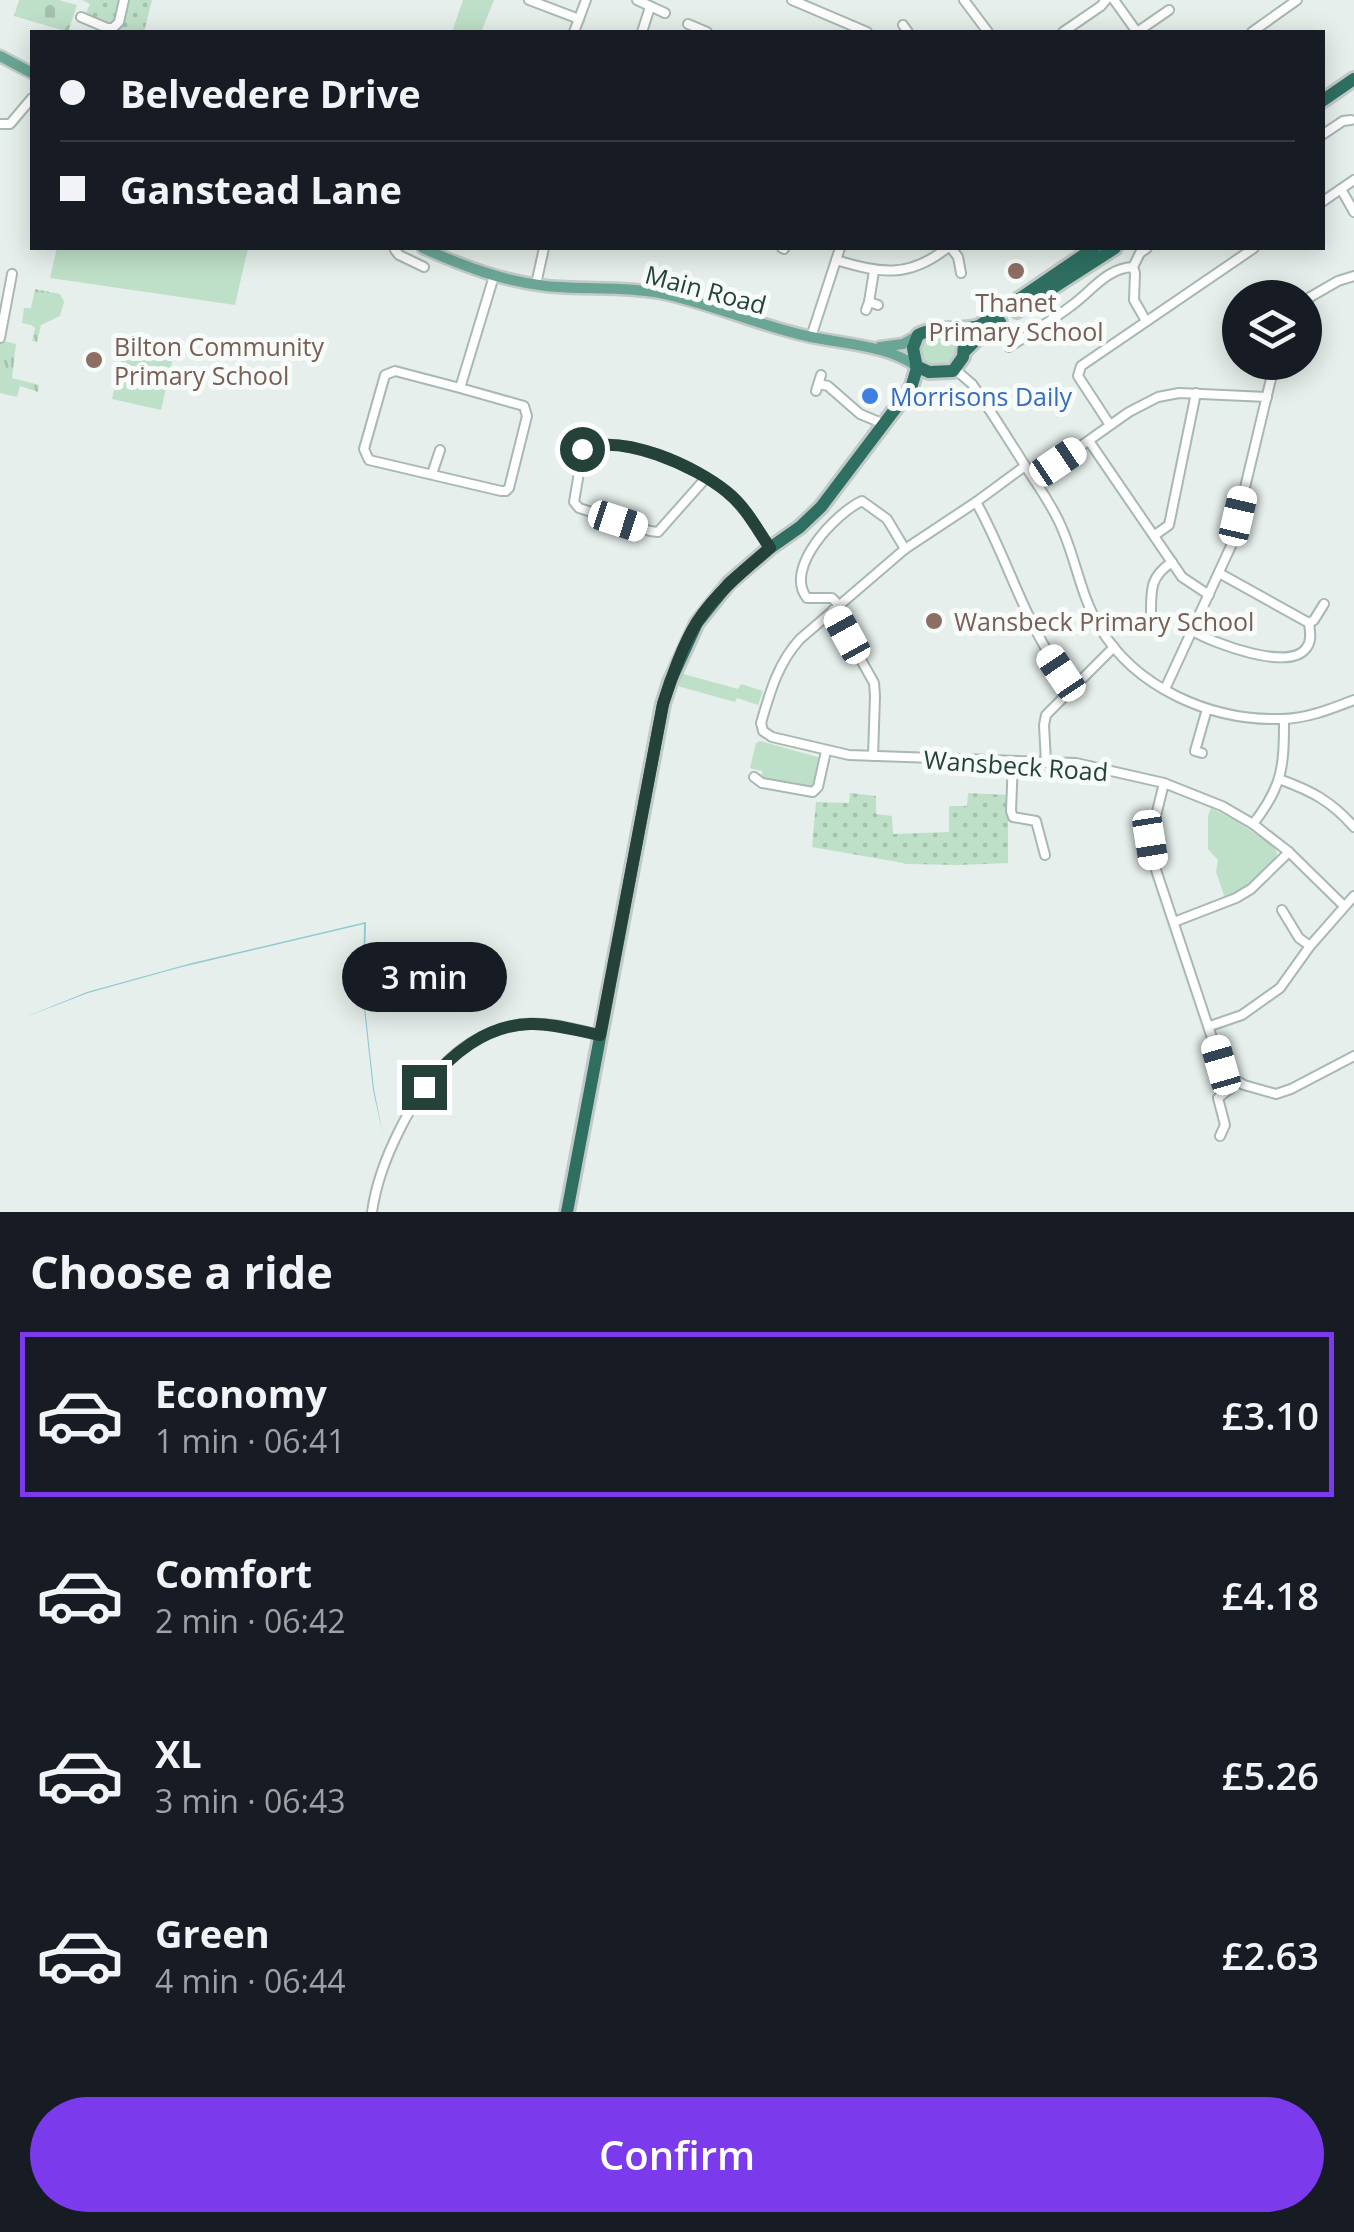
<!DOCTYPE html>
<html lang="en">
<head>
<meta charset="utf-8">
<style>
  body { margin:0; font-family:"Open Sans",sans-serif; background:#20242c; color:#f1f3f6; height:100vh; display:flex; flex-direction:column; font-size:38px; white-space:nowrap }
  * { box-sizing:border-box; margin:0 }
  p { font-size:32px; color:#9ea1a6 }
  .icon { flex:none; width:55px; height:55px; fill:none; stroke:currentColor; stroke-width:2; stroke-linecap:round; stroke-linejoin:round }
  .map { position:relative; height:1212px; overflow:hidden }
  .drawer { display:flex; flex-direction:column; background:#171b24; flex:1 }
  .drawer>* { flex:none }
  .banner { position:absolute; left:30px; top:30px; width:1295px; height:220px; border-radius:0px; box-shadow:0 5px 25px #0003; display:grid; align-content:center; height:220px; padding:0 30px; background:#171b24 }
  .tools { position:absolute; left:1222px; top:280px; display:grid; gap:20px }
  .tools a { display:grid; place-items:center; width:100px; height:100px; border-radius:50%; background:#171b24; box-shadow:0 5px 25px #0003; font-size:50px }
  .end { position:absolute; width:45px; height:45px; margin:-22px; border:12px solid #24423a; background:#fff; box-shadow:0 0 0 5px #fff }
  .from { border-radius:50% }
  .bubble { position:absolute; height:70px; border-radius:35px; background:#171b24; box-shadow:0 5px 25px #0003; font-size:32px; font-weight:600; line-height:70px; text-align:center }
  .car { position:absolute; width:30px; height:60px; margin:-30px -15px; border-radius:12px; box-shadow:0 0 8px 2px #0007; background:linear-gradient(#fff 24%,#345 0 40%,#fff 0 76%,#345 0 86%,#fff 0) }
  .banner b { display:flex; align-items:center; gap:35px; height:95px; font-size:38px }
  .banner b+b { border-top:2px solid #363941 }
  .banner i { width:25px; height:25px; background:#f1f3f6 }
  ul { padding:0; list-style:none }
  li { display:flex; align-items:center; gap:30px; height:165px; margin:0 20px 15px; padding:0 10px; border:5px solid transparent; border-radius:0px }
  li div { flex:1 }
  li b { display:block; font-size:38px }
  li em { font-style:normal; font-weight:600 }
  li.active { border-color:#7c3aed }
  li>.icon { width:90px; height:90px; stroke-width:1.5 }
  h2 { padding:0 30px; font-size:45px; line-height:120px }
  .action { display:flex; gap:20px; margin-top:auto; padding:20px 30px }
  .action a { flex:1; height:115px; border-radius:60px; background:#7c3aed; color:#fff; font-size:40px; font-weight:600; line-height:115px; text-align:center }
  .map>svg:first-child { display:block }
</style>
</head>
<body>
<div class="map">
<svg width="1354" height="1212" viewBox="0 0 1354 1212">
  <defs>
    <pattern id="cemetery-stones" width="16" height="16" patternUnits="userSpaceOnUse" patternTransform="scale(2.5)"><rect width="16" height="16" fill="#bfe0c8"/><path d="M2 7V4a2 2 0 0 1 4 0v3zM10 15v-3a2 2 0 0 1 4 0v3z" fill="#a4c1ad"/></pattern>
    <pattern id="park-tufts" width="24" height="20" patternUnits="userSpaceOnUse" patternTransform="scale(2.5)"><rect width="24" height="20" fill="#bfe0c8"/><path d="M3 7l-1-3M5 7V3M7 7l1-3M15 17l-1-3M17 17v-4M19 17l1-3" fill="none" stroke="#a4c1ad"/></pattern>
    <pattern id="garden-dots" width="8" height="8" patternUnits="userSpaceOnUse" patternTransform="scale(2.5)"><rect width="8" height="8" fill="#bfe0c8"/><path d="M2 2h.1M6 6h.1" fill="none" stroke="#a4c1ad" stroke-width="1.8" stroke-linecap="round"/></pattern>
  </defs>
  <rect width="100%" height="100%" fill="#e6efeb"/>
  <g fill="#bfe0c8">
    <polygon points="463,0 494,0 481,32 452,32"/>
    <polygon points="57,248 248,248 235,305 50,278"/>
    <polygon points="127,334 176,345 161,410 112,399"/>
    <path d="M 948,334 C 960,344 965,365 944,369 C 941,369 927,367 925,367 L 916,354 L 922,337 Z"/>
    <polygon points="680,673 738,689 741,684 763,691 758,705 737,698 735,702 674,685"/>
    <polygon points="760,741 821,758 815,786 813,788 762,780 762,771 750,768 756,743"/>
    <path d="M 1211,808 L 1236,821 L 1274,846 C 1275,849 1277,851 1277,854 C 1276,867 1237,892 1225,898 L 1216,872 L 1218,860 L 1208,849 L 1208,816 Z"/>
  </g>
  <polygon fill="url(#cemetery-stones)" points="19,0 59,0 77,5 68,32 14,16"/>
  <g fill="url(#park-tufts)">
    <polygon points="35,289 60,294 64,302 60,316 41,325 37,342 32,341 35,328 31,325 22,323 24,308 31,308"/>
    <polygon points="0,340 16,344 12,378 39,385 38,392 20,386 17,397 0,393"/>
  </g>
  <g fill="url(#garden-dots)">
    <polygon points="82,0 152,0 144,32 119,32 83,20 90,4"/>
    <polygon points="850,793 876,796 876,814 892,816 893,834 949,832 949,806 967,806 968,793 1008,795 1008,863 958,865 909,864 812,847 816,802 849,803"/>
  </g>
  <polygon fill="#8ec9d4" points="366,922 364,998 374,1089 383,1135 373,1090 363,999 364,924 178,968 88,993 23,1018 87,992 192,963"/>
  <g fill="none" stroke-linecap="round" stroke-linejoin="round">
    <defs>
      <g id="minor">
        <polyline points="529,0 579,19"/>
        <polyline points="637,0 665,13"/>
        <polyline points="792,0 867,32"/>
        <polyline points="964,0 988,32"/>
        <polyline points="1114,0 1137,32"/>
        <polyline points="81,17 107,28 113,28 119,22 124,0"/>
        <polyline points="688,24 707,32"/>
        <polyline points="903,25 908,32"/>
        <polyline points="574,32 586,0"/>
        <polyline points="642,32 650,7"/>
        <polyline points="1063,32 1101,6 1106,0"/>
        <polyline points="1137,32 1169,10"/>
        <polyline points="1252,32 1297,0"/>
        <polyline points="0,124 10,124 32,98"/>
        <polyline points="1322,135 1343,121 1351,120"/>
        <polyline points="1341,189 1354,212"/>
        <polyline points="1322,202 1354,180"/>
        <polyline points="782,248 784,249"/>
        <polyline points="951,248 958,257 961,273"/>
        <polyline points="395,250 399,255 424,267"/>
        <path d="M 836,260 C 880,273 908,279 947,248"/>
        <polyline points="536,284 544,248"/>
        <polyline points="1305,300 1338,281 1354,276"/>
        <polyline points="869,302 874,271"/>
        <polyline points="866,310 869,302 878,305"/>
        <polyline points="1146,321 1134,300 1135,273 1133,267 1140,253 1147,248"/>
        <polyline points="811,337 840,248"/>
        <polyline points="0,338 12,274"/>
        <path d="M 1009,347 C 1030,334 1051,321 1071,306 C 1091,292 1106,268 1133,267"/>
        <path d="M 953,371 L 958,372 L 972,384 C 991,411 1008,439 1026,467 C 1038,486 1052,505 1061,526 C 1076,559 1080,594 1099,626 C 1135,688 1211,721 1281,719 C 1306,719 1331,709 1354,700"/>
        <polyline points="819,384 828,386 860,414 884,424"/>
        <polyline points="460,388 395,371 385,375 364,449 369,460 501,491 506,491 509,488 527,416 524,406 460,388 494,276"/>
        <polyline points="816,391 821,375"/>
        <polyline points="1110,425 1078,376 1081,366 1254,248"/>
        <polyline points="1089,441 1182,577 1209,595"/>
        <path d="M 1025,466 L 976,502 L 905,549 L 800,639 C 778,663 770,692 761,723 L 763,731 L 772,737 L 849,755 L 1076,763 L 1164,783 L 1222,806 L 1253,824 L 1289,852 L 1344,906"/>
        <polyline points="432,474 440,450"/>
        <path d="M 705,479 L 658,532 L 650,531 L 579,508 L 574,502 L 583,449 C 623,433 695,466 727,492 C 745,507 757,529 770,548"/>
        <polyline points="1034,479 1129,412 1158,397 1179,393 1267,397"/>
        <path d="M 976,502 C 1010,562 1027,634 1073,687"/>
        <polyline points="1155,535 1169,525 1196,393"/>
        <path d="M 839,605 L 832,598 L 807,598 C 783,568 836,513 862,501 L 887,519 L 905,549"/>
        <polyline points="833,610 874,683 875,696 873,756"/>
        <path d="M 1151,614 C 1151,589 1150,577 1172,562"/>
        <polyline points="1309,623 1314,620 1324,604"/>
        <path d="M 1193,631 C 1213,643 1291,673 1307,647 C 1312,640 1310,631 1309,623 L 1219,573"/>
        <polyline points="1165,689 1231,546 1275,362"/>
        <polyline points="1202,753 1195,751 1207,709"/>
        <polyline points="1013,761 1011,811 1013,817 1036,821 1045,855"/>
        <polyline points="1046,762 1044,725 1046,715 1114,647"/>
        <polyline points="754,777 762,783 813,792 818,787 826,751"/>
        <path d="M 1279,779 C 1312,791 1331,801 1354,827"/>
        <polyline points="1164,783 1150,840 1153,861 1221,1065 1227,1075 1244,1085 1276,1094 1291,1089 1354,1056"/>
        <path d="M 1253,824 C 1283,786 1284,766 1284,719"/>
        <polyline points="1282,910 1299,938 1310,946"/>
        <polyline points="1174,922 1236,898 1251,889 1289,852"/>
        <polyline points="1210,1026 1242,1015 1280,988 1310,946 1354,896"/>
        <polyline points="1220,1136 1225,1125 1218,1098 1231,1088 1235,1080"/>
        <path d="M 372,1212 C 376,1183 386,1157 399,1131 C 425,1078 462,1033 523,1024 C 548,1021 576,1030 600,1035"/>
      </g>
      <g id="major">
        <polyline points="0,56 32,73"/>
        <path d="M 423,248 C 463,266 502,281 546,286 C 584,290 623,286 660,293 C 710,303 757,325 807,336 C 842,344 887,345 916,366"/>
        <polyline points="880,347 903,344 917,336"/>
      </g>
      <g id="highway">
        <polyline points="1322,101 1354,79"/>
        <polyline points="1017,311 1115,248"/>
        <polyline points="965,351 979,337 1000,322"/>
        <polyline points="916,366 929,372 953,371 963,357 964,343"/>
        <path d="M 567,1212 L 663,704 L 670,682 L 697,623 L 729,583 L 770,548 L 800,527 L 821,507 L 911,388 L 917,368 L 913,348 L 918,335 C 937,325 959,332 979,326 L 1094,248"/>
      </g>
    </defs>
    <use href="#minor" stroke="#a8b8b2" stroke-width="12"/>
    <use href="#major" stroke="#c2cac8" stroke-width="15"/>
    <use href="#highway" stroke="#c2cac8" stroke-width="18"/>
    <use href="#minor" stroke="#fff" stroke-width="8"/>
    <use href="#major" stroke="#6aa596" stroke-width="10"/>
    <use href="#highway" stroke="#2f6f62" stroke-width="12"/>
  </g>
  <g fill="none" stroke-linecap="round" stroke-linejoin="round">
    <path stroke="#24423a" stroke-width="12" d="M 424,1087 C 451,1055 485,1025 530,1024 C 553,1023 578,1031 600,1035 L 663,704 C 672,677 682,646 697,622 C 716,593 744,570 770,548 C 757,529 746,507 727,492 C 695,466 623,433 582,449"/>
  </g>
  <g fill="#8d6e63" stroke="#f7fbf9" stroke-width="4">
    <circle cx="1016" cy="271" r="10"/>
    <circle cx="94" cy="360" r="10"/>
    <circle cx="934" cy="621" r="10"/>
  </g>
  <circle fill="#3f7fe0" stroke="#f7fbf9" stroke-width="4" cx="870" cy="396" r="10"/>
  <g text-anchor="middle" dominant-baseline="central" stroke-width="10" stroke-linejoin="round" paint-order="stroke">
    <g font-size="25" fill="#24423a" stroke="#f7fbf9">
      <text transform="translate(706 289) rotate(15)">Main Road</text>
      <text transform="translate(1016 765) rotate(4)">Wansbeck Road</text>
    </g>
    <g font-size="25" fill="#785e54" stroke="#f7fbf9" text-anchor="start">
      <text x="1016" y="302" text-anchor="middle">Thanet<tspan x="1016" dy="29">Primary School</tspan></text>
      <text x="114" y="346">Bilton Community<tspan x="114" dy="29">Primary School</tspan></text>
      <text x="954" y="621">Wansbeck Primary School</text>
    </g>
    <g font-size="25" fill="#366cbe" stroke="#f7fbf9" text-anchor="start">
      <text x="890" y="396">Morrisons Daily</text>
    </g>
  </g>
</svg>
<div class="tools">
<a><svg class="icon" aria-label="layers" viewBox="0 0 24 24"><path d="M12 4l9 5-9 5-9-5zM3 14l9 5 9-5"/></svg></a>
</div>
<i class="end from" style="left:582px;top:449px"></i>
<i class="end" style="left:424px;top:1087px"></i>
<div class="bubble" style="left:342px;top:942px;width:165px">3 min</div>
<i class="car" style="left:1058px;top:462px;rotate:56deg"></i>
<i class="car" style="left:1238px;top:516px;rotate:13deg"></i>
<i class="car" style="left:618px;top:521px;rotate:108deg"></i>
<i class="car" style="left:847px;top:635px;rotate:331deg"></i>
<i class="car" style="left:1061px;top:673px;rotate:326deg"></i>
<i class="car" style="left:1150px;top:840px;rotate:171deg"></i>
<i class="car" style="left:1221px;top:1065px;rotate:344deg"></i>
<div class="banner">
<b><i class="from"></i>Belvedere Drive</b>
<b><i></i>Ganstead Lane</b>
</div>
</div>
<section class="drawer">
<h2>Choose a ride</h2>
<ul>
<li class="active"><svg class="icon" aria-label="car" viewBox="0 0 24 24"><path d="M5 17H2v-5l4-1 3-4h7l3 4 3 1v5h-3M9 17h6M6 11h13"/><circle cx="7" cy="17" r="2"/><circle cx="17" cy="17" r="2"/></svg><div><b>Economy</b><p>1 min · 06:41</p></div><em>£3.10</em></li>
<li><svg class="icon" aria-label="car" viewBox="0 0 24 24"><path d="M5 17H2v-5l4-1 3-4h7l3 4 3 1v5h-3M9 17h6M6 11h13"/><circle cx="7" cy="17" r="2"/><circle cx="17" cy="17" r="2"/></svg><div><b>Comfort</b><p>2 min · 06:42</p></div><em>£4.18</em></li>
<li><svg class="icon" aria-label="car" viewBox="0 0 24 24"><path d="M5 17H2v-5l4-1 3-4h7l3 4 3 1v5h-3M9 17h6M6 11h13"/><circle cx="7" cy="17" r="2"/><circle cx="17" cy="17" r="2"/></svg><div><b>XL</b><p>3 min · 06:43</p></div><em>£5.26</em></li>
<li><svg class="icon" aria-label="car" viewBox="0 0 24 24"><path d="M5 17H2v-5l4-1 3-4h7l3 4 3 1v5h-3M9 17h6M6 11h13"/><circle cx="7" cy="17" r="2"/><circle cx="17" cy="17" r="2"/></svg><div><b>Green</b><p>4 min · 06:44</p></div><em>£2.63</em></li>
</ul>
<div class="action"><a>Confirm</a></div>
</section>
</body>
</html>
